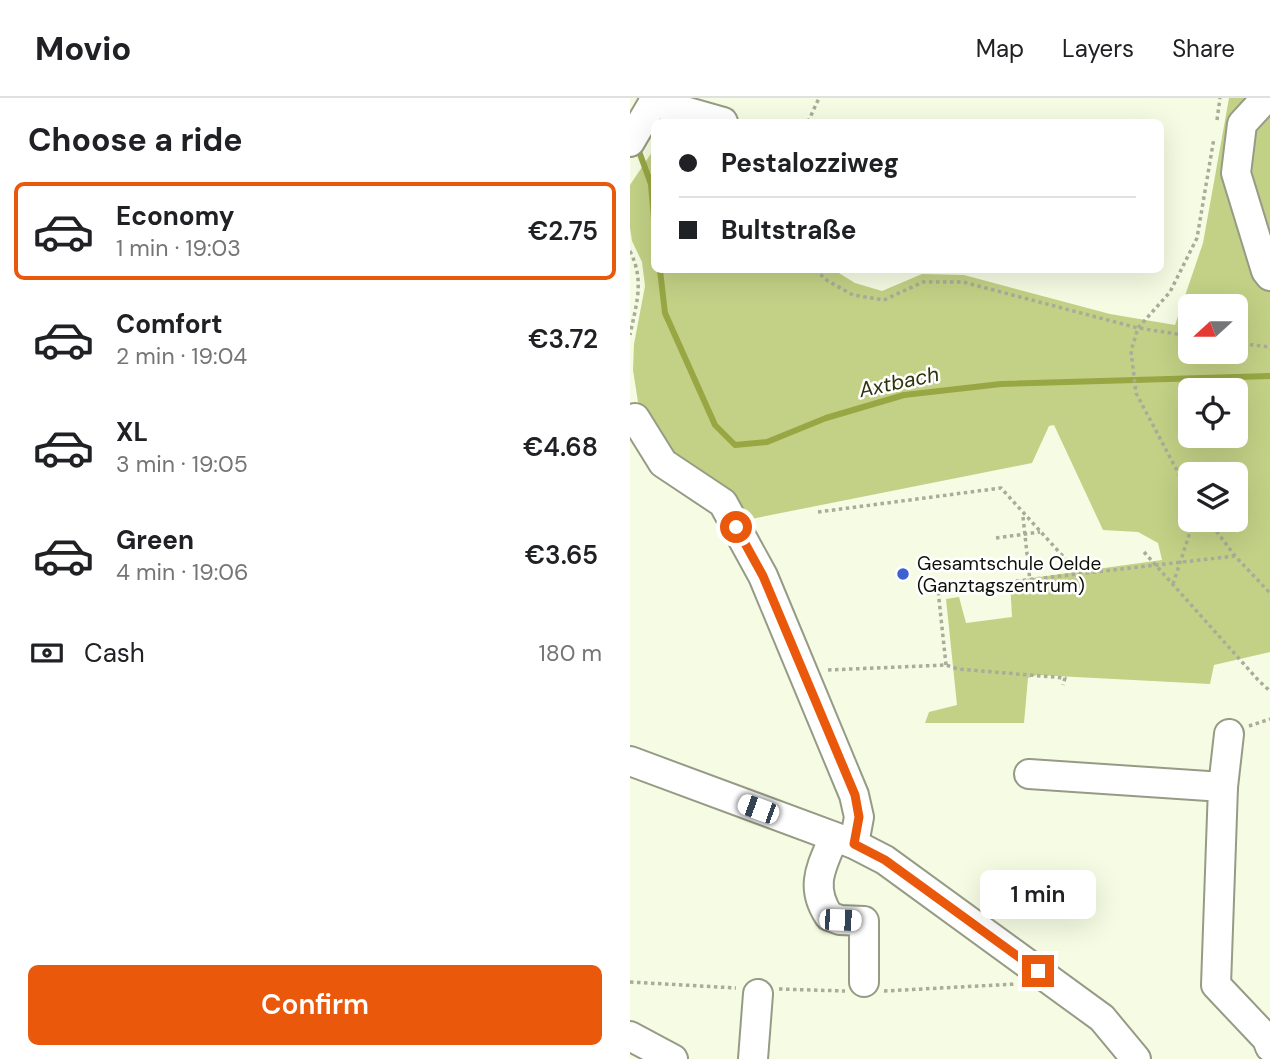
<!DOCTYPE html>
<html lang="en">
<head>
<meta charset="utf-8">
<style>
  body { margin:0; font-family:"DM Sans",sans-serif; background:#f2f2f2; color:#202124; height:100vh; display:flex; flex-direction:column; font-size:26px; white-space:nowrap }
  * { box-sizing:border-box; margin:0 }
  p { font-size:23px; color:#757577 }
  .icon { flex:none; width:38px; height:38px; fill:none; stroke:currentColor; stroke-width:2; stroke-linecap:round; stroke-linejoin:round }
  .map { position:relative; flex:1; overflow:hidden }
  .details { display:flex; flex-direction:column; background:#fff; width:630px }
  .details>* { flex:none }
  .guide { position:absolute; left:21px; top:21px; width:513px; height:154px; border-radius:10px; box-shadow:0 7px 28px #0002; display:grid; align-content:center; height:154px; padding:0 28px; background:#fff }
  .needle { width:46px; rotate:249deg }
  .controls { position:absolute; left:548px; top:196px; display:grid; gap:14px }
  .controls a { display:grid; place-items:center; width:70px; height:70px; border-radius:10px; background:#fff; box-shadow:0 7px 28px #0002; font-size:35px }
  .end { position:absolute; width:32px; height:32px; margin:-16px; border:9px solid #ea580c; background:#fff; box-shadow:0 0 0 4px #fff }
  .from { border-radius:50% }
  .bubble { position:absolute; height:49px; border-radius:10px; background:#fff; box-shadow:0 7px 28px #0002; font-size:23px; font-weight:600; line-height:49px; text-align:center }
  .car { position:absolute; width:21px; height:42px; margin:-21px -10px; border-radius:9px; box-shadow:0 0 5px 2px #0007; background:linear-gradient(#fff 24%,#345 0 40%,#fff 0 76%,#345 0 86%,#fff 0) }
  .guide b { display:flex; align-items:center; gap:24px; height:66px; font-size:26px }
  .guide b+b { border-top:2px solid #e0e0e0 }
  .guide i { width:18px; height:18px; background:#202124 }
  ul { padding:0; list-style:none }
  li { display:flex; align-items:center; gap:21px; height:98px; margin:0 14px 10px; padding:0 14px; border:4px solid transparent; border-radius:10px }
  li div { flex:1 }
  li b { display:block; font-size:26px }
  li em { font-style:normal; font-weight:600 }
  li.active { border-color:#ea580c }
  li>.icon { width:63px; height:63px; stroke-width:1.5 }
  h2 { padding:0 28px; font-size:32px; line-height:84px }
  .pay { display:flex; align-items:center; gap:18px; height:77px; padding:0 28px; font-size:26px }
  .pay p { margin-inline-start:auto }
  .action { display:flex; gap:14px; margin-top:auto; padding:14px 28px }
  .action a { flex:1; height:80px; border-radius:10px; background:#ea580c; color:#fff; font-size:28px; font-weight:600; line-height:80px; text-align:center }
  header { display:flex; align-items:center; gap:42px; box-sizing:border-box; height:98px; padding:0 35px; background:#fff; border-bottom:2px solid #e0e0e0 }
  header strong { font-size:33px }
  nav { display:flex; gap:38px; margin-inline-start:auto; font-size:24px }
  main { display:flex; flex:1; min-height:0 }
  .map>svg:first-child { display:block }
</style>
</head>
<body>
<header>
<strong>Movio</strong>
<nav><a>Map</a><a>Layers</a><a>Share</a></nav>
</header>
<main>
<section class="details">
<h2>Choose a ride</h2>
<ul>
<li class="active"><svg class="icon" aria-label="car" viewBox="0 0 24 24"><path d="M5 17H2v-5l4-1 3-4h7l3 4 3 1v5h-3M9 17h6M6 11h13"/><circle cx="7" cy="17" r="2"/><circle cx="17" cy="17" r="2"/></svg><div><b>Economy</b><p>1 min · 19:03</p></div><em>€2.75</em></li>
<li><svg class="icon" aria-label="car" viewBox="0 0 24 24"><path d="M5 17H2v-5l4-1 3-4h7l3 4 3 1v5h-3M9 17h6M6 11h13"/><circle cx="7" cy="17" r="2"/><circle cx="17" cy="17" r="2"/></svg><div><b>Comfort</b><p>2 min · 19:04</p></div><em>€3.72</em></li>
<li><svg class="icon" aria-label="car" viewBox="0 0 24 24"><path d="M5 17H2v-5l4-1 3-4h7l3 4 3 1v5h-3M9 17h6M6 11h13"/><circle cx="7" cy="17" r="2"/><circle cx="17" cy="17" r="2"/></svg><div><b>XL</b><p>3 min · 19:05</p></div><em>€4.68</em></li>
<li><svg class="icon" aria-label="car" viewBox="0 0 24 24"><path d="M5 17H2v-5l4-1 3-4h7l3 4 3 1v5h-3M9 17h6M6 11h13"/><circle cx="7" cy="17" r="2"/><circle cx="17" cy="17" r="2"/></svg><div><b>Green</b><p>4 min · 19:06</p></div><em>€3.65</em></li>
</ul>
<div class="pay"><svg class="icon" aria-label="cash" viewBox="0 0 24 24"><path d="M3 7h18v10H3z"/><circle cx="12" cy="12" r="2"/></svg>Cash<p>180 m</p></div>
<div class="action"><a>Confirm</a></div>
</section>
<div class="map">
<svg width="640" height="961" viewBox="0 0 640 961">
  <rect width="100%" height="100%" fill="#f6fce3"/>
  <path fill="#c3d186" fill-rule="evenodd" d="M 599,0 L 640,0 L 640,554 L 584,567 L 580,586 L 407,577 L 398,580 L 394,625 L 295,625 L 299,614 L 327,607 L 316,501 L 329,499 L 336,525 L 382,519 L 380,483 L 532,462 L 528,445 L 508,434 L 473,432 L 424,327 L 419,328 L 402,365 L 111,423 L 39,363 L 10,317 L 3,272 L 4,246 L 15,188 L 12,164 L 2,143 L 0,130 L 0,87 L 24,51 L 24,172 L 204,172 L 225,185 L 252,193 L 292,176 L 334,177 L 480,216 L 545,227 L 573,145 ZM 560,208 L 606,208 L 606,254 L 560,254 ZM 560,292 L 606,292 L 606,338 L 560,338 ZM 560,376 L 606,376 L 606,422 L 560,422 Z"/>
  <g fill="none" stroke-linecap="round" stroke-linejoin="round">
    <g stroke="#98a744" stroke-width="6">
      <polyline points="7,48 21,86 24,121"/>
      <polyline points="30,172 35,215 85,327 105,347 137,344 196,320 274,297 371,286 640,278"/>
    </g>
    <defs>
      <g id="minor">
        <polyline points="636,0 612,26 606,75 636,173 640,178"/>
        <polyline points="23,4 93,24"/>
        <polyline points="0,44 26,0"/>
        <polyline points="5,320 33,365 93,405 133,478 224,697 229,719 224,746"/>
        <polyline points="0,663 224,746 255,762 472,920 506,961"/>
        <polyline points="399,676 593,689 586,887 637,941 640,949"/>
        <polyline points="593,689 599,636"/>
        <path d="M 204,739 C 192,768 179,788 199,818 L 210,822 L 234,823 L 234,884"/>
        <polyline points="0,938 43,961"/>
        <polyline points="123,961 128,896"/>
      </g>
    </defs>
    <use href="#minor" stroke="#969b85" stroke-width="32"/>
    <g stroke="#a8ac99" stroke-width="3.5" stroke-dasharray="3.5 3.5" stroke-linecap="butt">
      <polyline points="587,22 590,0"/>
      <polyline points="178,24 189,0"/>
      <path d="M 0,153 C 15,183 6,207 0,237"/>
      <polyline points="185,172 198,183 223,197 254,202 293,184 333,184 508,230 560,238"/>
      <polyline points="606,245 640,249"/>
      <polyline points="560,397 506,295 501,253 508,230 540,194 567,140 584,40"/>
      <polyline points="188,414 371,390 450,477"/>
      <polyline points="393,419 400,483"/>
      <polyline points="578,422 605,458 640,495"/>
      <polyline points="366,440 410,434"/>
      <polyline points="514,454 629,583 640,593"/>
      <polyline points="543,486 564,422"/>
      <polyline points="316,567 308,492 605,458"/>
      <polyline points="198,572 316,567 328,571 435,580 433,587"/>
      <polyline points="619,628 640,621"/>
      <polyline points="0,884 106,890"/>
      <polyline points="149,891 215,893"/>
      <polyline points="254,893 386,886"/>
    </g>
    <use href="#minor" stroke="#fff" stroke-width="28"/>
  </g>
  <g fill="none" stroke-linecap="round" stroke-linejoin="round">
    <polyline stroke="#ea580c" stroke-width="9" points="106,429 133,478 225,697 229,719 224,746 255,762 408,873"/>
  </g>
  <circle fill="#3d60d2" stroke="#fff" stroke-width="2.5" cx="273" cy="476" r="7"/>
  <g text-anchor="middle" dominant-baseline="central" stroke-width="5" stroke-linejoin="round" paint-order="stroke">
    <g font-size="19" fill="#0f1109" stroke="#fff" text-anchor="start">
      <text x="287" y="465">Gesamtschule Oelde<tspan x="287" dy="22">(Ganztagszentrum)</tspan></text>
    </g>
    <g font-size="21" font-style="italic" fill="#2e3309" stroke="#fff">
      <text transform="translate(269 284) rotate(-12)">Axtbach</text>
    </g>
  </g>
</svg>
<div class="controls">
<a><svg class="needle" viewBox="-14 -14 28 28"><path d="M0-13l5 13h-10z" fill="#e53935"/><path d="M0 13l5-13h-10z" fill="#757577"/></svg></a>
<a><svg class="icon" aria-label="locate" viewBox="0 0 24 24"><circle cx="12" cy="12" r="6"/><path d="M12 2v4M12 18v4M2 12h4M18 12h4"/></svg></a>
<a><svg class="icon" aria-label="layers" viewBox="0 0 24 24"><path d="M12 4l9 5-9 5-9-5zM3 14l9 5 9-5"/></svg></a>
</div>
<i class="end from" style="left:106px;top:429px"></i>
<i class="end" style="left:408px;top:873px"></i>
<div class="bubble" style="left:350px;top:772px;width:116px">1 min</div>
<i class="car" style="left:128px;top:711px;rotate:290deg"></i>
<i class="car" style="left:210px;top:822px;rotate:92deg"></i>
<div class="guide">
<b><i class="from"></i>Pestalozziweg</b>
<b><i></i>Bultstraße</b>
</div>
</div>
</main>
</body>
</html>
